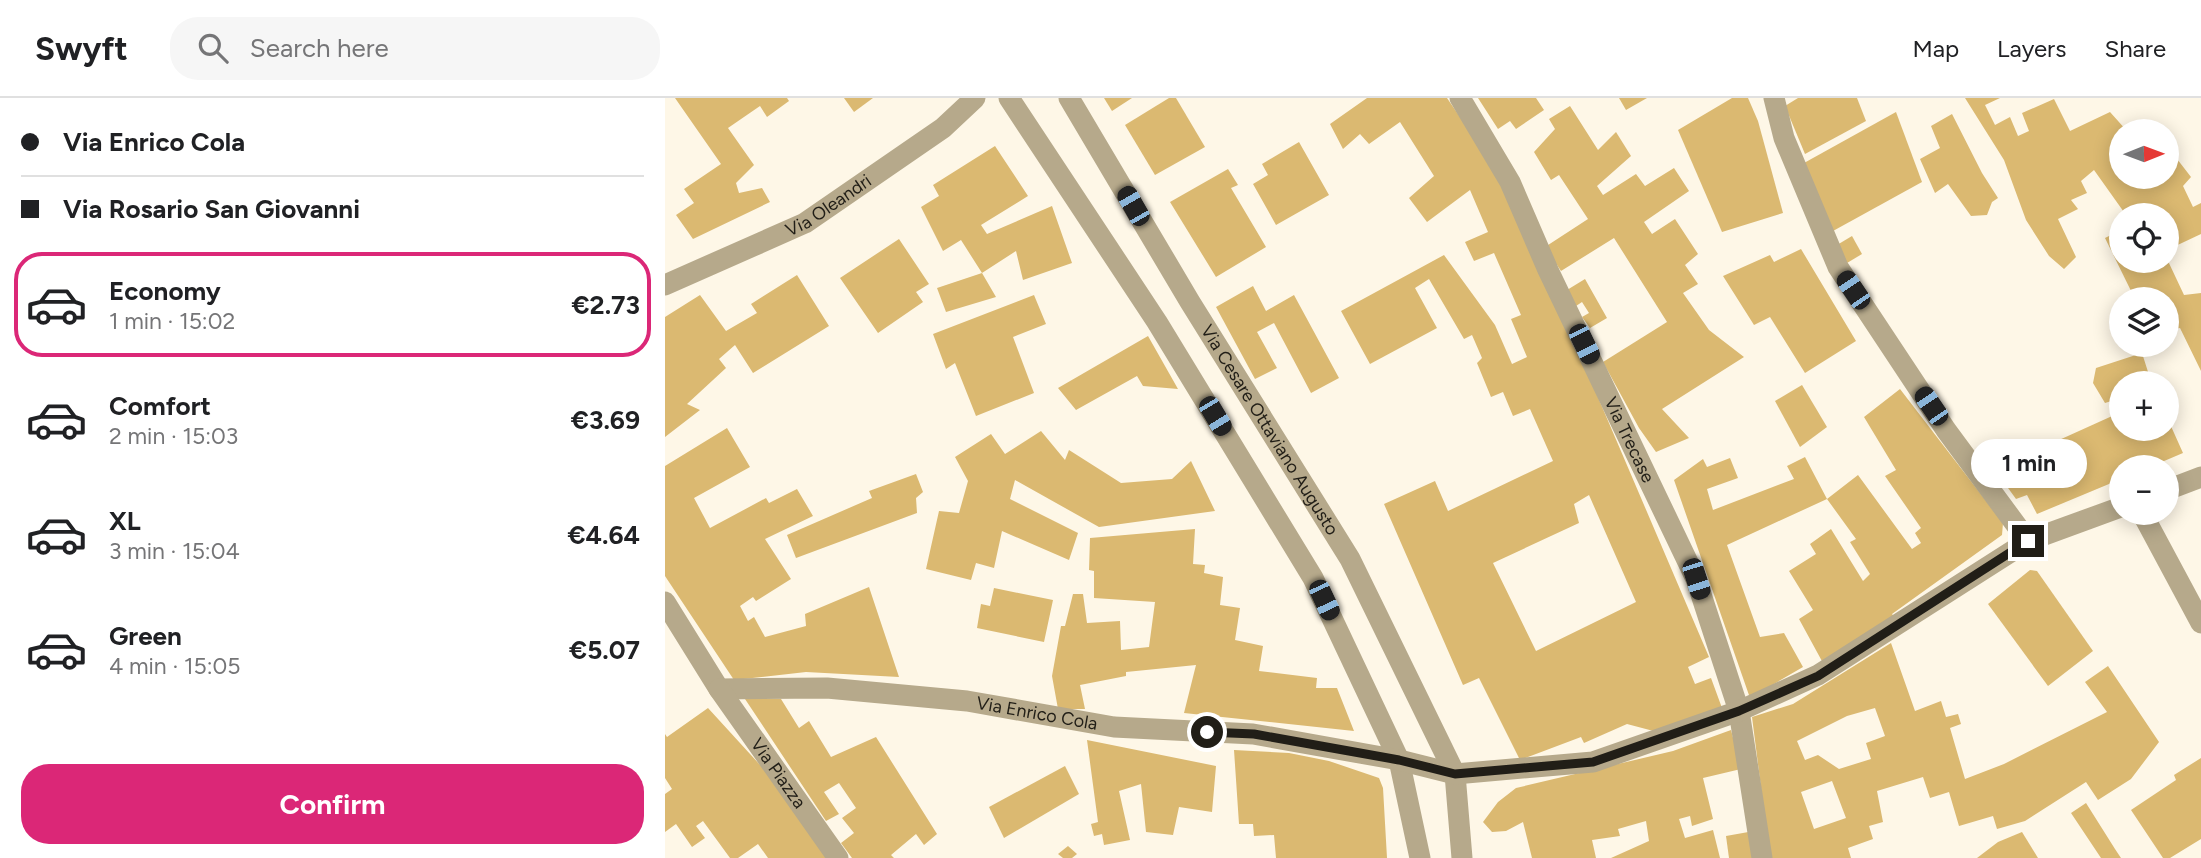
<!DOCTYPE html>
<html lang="en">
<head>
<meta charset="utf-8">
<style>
  body { margin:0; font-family:Figtree,sans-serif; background:#f6f6f6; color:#202124; height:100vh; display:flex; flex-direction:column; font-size:26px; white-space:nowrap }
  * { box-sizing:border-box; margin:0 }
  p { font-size:23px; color:#757577 }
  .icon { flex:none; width:38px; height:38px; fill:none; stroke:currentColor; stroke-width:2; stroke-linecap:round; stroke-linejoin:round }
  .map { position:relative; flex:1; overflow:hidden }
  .drawer { display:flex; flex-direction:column; background:#fff; width:665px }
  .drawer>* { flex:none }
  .guide { display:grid; align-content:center; height:154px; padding:0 21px; background:#fff }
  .needle { width:46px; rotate:89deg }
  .fabs { position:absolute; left:1444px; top:21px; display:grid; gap:14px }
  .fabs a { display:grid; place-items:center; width:70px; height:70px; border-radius:50%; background:#fff; box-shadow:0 4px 18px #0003; font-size:35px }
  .end { position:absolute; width:32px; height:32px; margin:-16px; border:9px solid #211e17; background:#fff; box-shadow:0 0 0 4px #fff }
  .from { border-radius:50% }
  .bubble { position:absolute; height:49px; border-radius:24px; background:#fff; box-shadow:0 4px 18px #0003; font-size:23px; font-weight:700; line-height:49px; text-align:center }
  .car { position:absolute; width:21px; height:42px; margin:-21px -10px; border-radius:9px; box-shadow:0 0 5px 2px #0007; background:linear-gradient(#222 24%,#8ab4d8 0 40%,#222 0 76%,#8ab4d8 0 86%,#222 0) }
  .guide b { display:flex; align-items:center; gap:24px; height:66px; font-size:26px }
  .guide b+b { border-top:2px solid #e0e0e0 }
  .guide i { width:18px; height:18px; background:#202124 }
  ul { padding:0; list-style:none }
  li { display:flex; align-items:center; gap:21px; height:105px; margin:0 14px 10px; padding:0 7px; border:4px solid transparent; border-radius:28px }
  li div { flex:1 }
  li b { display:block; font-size:26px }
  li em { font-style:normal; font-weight:700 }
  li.selected { border-color:#db2777 }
  li>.icon { width:63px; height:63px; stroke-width:1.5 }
  .primary-button { display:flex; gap:14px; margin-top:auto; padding:14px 21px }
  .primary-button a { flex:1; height:80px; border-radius:28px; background:#db2777; color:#fff; font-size:28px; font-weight:700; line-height:80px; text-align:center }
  header { display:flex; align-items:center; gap:42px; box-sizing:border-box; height:98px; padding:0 35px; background:#fff; border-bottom:2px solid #e0e0e0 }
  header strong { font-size:33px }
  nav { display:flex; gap:38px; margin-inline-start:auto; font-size:24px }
  .search { width:490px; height:63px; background:#f6f6f6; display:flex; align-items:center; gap:18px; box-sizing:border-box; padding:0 24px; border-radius:28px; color:#757577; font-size:26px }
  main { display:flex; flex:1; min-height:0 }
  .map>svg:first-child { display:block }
</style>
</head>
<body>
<header>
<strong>Swyft</strong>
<div class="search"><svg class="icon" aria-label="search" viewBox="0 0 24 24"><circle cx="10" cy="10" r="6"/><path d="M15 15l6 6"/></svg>Search here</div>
<nav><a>Map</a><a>Layers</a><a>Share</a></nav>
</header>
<main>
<section class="drawer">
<div class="guide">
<b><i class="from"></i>Via Enrico Cola</b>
<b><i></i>Via Rosario San Giovanni</b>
</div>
<ul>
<li class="selected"><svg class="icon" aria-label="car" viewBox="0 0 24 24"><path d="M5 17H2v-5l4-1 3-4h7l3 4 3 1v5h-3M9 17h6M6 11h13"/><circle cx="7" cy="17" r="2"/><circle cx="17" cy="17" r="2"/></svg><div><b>Economy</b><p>1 min · 15:02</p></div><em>€2.73</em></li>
<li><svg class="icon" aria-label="car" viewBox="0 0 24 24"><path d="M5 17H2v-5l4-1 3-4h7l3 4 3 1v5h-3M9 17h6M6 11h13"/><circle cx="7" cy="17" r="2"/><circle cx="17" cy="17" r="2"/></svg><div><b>Comfort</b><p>2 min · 15:03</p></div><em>€3.69</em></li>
<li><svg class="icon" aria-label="car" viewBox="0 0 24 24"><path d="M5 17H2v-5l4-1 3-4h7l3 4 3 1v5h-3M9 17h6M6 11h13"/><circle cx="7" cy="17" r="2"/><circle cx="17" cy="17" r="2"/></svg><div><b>XL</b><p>3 min · 15:04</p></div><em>€4.64</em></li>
<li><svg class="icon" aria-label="car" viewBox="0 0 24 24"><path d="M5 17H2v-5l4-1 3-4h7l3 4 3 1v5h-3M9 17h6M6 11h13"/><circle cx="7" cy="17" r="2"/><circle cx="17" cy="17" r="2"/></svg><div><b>Green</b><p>4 min · 15:05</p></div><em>€5.07</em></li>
</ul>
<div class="primary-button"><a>Confirm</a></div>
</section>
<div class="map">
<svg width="1536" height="760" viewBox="0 0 1536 760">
  <rect width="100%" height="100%" fill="#fef7e7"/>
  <g fill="#dbb971" fill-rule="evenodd">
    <polygon points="10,0 122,0 124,3 102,19 95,8 63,30 89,67 71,85 74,95 97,90 105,104 28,141 11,117 29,105 19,91 56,66"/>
    <polygon points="179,0 208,0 189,14"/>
    <polygon points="439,0 467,0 447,13"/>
    <polygon points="504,0 511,0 540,49 490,77 460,27"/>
    <path d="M 702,0 L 782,0 L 829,69 L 926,283 L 1044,559 L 1023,569 L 1030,586 L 1046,580 L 1057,610 L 996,635 L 962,626 L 919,645 L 916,639 L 855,662 L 814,580 L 798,587 L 719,406 L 770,383 L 783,413 L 888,363 L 865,311 L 848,318 L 838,294 L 826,299 L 812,265 L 817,260 L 807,237 L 799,241 L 764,181 L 750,190 L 772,230 L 705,266 L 676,213 L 779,157 L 830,227 L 847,266 L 862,259 L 846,221 L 856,217 L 829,155 L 809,163 L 800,144 L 823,134 L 805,92 L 762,124 L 744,100 L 769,78 L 735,24 L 704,46 L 695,36 L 678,51 L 665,26 ZM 924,397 L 971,504 L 871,553 L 828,465 L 914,425 L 909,406 Z"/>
    <polygon points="813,0 871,0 879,12 851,31 845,23 833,31"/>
    <polygon points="954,0 982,0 961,12"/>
    <polygon points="1067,0 1083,0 1093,23 1118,115 1057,134 1013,32"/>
    <polygon points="1133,0 1192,0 1201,23 1140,56 1120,8"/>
    <polygon points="1300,0 1335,0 1320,7 1330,27 1345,19 1353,38 1364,33 1357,15 1389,1 1405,33 1445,14 1462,33 1456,33 1456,79 1502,79 1502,48 1526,79 1518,88 1528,109 1536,105 1536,136 1502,152 1502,117 1461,117 1429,72 1416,83 1422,95 1406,102 1413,111 1393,121 1411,159 1399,171 1384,158 1361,122 1339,62"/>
    <polygon points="905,8 933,52 951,34 966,58 932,88 938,97 971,76 980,88 1009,70 1024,93 979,124 987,136 1010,121 1033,156 1020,167 1033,186 1018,195 1044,232 1079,259 997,311 1024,340 991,354 974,330 938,264 1002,224 949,140 896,173 880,149 923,121 894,77 886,82 869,54 890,31 884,21"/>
    <polygon points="1231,14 1257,84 1168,133 1139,65"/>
    <polygon points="1287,16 1317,75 1333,100 1327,104 1322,117 1306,118 1283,86 1270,95 1255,61 1275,50 1266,28"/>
    <polygon points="634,44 664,97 611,127 588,86 603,77 597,66"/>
    <polygon points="330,48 363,98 316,127 322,136 387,108 407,165 358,182 351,153 317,175 331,199 281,214 272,190 317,175 296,142 278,153 256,109 274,98 268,87"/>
    <polygon points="563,71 573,87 566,90 601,149 551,179 505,104"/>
    <polygon points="1456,132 1456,163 1503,163 1519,197 1536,195 1536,273 1515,230 1502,233 1502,201 1470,201 1440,140"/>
    <polygon points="1187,138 1197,156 1182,165 1172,147"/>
    <polygon points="234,141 264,186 251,194 258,204 213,235 175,180"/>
    <polygon points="1136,151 1191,243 1140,275 1105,219 1089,227 1058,178 1105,157 1109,164"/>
    <polygon points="132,177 164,228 88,275 70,247 54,261 61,270 22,306 35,312 0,339 0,219 35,197 61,233 92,215 86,206"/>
    <polygon points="920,181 942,220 925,230 917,219 924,215 917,204 911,208 902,192"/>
    <polygon points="588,188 601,213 629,197 674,280 646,295 609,225 592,234 612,270 590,281 551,209"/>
    <polygon points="369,197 381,226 348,239 369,295 311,318 290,265 281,271 268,236"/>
    <polygon points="483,238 513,291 478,288 472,278 411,312 393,290"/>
    <polygon points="1477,255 1484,277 1456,285 1456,300 1440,305 1428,285 1431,270"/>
    <polygon points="1137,287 1162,329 1135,349 1110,303"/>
    <polygon points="1235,291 1338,425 1337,437 1227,516 1230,520 1158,565 1134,521 1148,512 1124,473 1151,456 1145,446 1166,431 1198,483 1205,476 1185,444 1191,441 1162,401 1062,447 1095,539 1119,535 1138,569 1085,600 1009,382 1038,361 1042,369 1065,360 1073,380 1042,391 1048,412 1129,381 1122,368 1140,359 1162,401 1193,377 1247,451 1256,445 1250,435 1256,430 1220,378 1231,372 1199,319"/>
    <polygon points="1456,314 1456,331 1472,331 1476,340 1502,331 1505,326 1518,355 1485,369 1456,369 1456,381 1372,416 1362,397 1351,401 1317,354 1334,346 1343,365"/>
    <polygon points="62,330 85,369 29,400 45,430 101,400 104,405 132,391 148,418 100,441 126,481 91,503 88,499 75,508 83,523 89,519 100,539 141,528 140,516 204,489 234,579 141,574 69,582 0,478 0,368"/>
    <polygon points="376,333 400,362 404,352 456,385 507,381 526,363 550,413 434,429 350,382 345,401 413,435 404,462 337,433 329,470 311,465 306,482 261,471 274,413 294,415 303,383 290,359 326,336 340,356"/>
    <polygon points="251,376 258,394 251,400 252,415 131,460 122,437 207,400 204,393"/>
    <polygon points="530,431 528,466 540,467 539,475 558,479 555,507 575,510 570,542 598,548 594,573 652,580 651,590 672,590 689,633 519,615 531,567 461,574 461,578 415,587 420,611 393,611 387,578 396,528 400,528 408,496 418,496 422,525 455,523 456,552 484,549 490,504 429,500 429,473 424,472 425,440"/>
    <polygon points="1365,472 1372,473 1428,553 1383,588 1323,506"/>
    <polygon points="329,490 388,502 379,544 312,530 316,506 325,508"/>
    <path d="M 1226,545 L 1250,613 L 1276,603 L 1281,619 L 1293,616 L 1296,626 L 1285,630 L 1300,681 L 1339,666 L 1442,614 L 1420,584 L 1443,568 L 1494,644 L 1466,681 L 1433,702 L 1421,684 L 1360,723 L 1332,731 L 1328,718 L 1294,728 L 1284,694 L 1265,700 L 1258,679 L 1212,693 L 1218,724 L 1204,728 L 1208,741 L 1183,750 L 1186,760 L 1105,760 L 1087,619 L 1128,606 ZM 1210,610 L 1220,638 L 1201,645 L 1206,661 L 1174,671 L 1153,657 L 1140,662 L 1132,643 L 1182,618 ZM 1167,683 L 1181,720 L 1149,731 L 1136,694 Z"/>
    <polygon points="80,601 116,601 134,630 144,623 166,659 211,639 272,736 259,747 251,736 226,757 229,760 187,760 176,745 189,735 177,720 191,710 174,685 159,694 174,716 161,723"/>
    <polygon points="43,610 117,691 164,760 103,760 93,746 73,760 65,760 38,723 31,728 40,740 27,749 11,726 0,734 0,696 7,691 0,680 0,636 2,639"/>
    <polygon points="1066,632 1076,671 1038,680 1048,721 1027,728 1025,718 1014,721 1020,740 1048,732 1055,760 946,760 984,743 981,723 953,731 955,738 927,742 931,760 867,760 858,724 841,733 827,734 818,724 833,704 851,690 1008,653"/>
    <polygon points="422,642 551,668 547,714 514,709 508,737 481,734 476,686 454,693 465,742 439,747 437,736 429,738 426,726 433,724"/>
    <polygon points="569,652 624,655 664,663 714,680 718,690 722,760 611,760 609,737 589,738 588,726 574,726"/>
    <polygon points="1536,660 1536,741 1505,760 1498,760 1466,712 1511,682 1509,677"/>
    <polygon points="400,668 414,696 339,740 324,709"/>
    <polygon points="1421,705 1450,751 1456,760 1436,760 1406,715"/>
    <polygon points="1089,733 1093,760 1064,760 1061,738"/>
    <polygon points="1357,734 1373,760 1312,760 1333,744"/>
    <polygon points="403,748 412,756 407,760 398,760 393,756"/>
  </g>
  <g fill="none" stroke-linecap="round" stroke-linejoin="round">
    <g stroke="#b6a98b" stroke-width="21">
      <polyline points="344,0 492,224 648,480 734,662 755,760"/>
      <path id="s1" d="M 404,0 L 525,204 L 685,461 L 790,676 L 797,760"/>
      <path id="s2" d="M 795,0 L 845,84 L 883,172 L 1031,481 L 1074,613 L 1097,760"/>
      <polyline points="1109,0 1119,40 1173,169 1281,332 1363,443"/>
      <path id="s3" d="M 0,187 L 140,125 L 278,30 L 310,0"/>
      <polyline points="1502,392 1536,379"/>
      <polyline points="1477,415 1536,525"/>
      <path id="s4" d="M 0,504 L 54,591 L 162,590 L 302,603 L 449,629 L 588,636 L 734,662 L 790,676 L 928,664 L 1074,613 L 1153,577 L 1363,443 L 1456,409"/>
      <path id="s5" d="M 54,591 L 173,760"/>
    </g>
  </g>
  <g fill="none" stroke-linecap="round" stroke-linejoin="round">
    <polyline stroke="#211e17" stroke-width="9" points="542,634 589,636 734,662 790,676 928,664 1074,613 1153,578 1363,443"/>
  </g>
  <g text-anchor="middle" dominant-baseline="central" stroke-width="5" stroke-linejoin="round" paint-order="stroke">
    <g font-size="18" fill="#211e17" stroke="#fef7e7">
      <text stroke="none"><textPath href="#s3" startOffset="182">Via Oleandri</textPath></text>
      <text stroke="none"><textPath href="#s1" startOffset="388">Via Cesare Ottaviano Augusto</textPath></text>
      <text stroke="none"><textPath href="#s2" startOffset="382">Via Trecase</textPath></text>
      <text stroke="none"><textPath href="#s4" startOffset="422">Via Enrico Cola</textPath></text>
      <text stroke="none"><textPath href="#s5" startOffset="103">Via Piazza</textPath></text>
    </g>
  </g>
</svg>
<div class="fabs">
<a><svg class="needle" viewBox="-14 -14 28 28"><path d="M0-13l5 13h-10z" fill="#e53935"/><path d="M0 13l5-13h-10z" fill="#757577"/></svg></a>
<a><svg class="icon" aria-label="locate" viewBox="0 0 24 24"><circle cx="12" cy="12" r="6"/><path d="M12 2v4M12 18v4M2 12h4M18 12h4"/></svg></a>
<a><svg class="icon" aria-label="layers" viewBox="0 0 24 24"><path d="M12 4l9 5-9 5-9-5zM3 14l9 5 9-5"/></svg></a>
<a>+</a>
<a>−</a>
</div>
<i class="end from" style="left:542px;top:634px"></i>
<i class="end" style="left:1363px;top:443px"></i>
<div class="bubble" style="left:1306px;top:341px;width:116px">1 min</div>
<i class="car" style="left:468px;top:108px;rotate:330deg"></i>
<i class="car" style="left:1188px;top:192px;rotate:326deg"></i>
<i class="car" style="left:919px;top:246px;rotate:154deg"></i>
<i class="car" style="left:1266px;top:308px;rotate:326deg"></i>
<i class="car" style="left:550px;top:318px;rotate:149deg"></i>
<i class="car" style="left:1031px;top:481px;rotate:162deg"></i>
<i class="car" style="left:659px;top:502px;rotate:155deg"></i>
</div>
</main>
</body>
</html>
